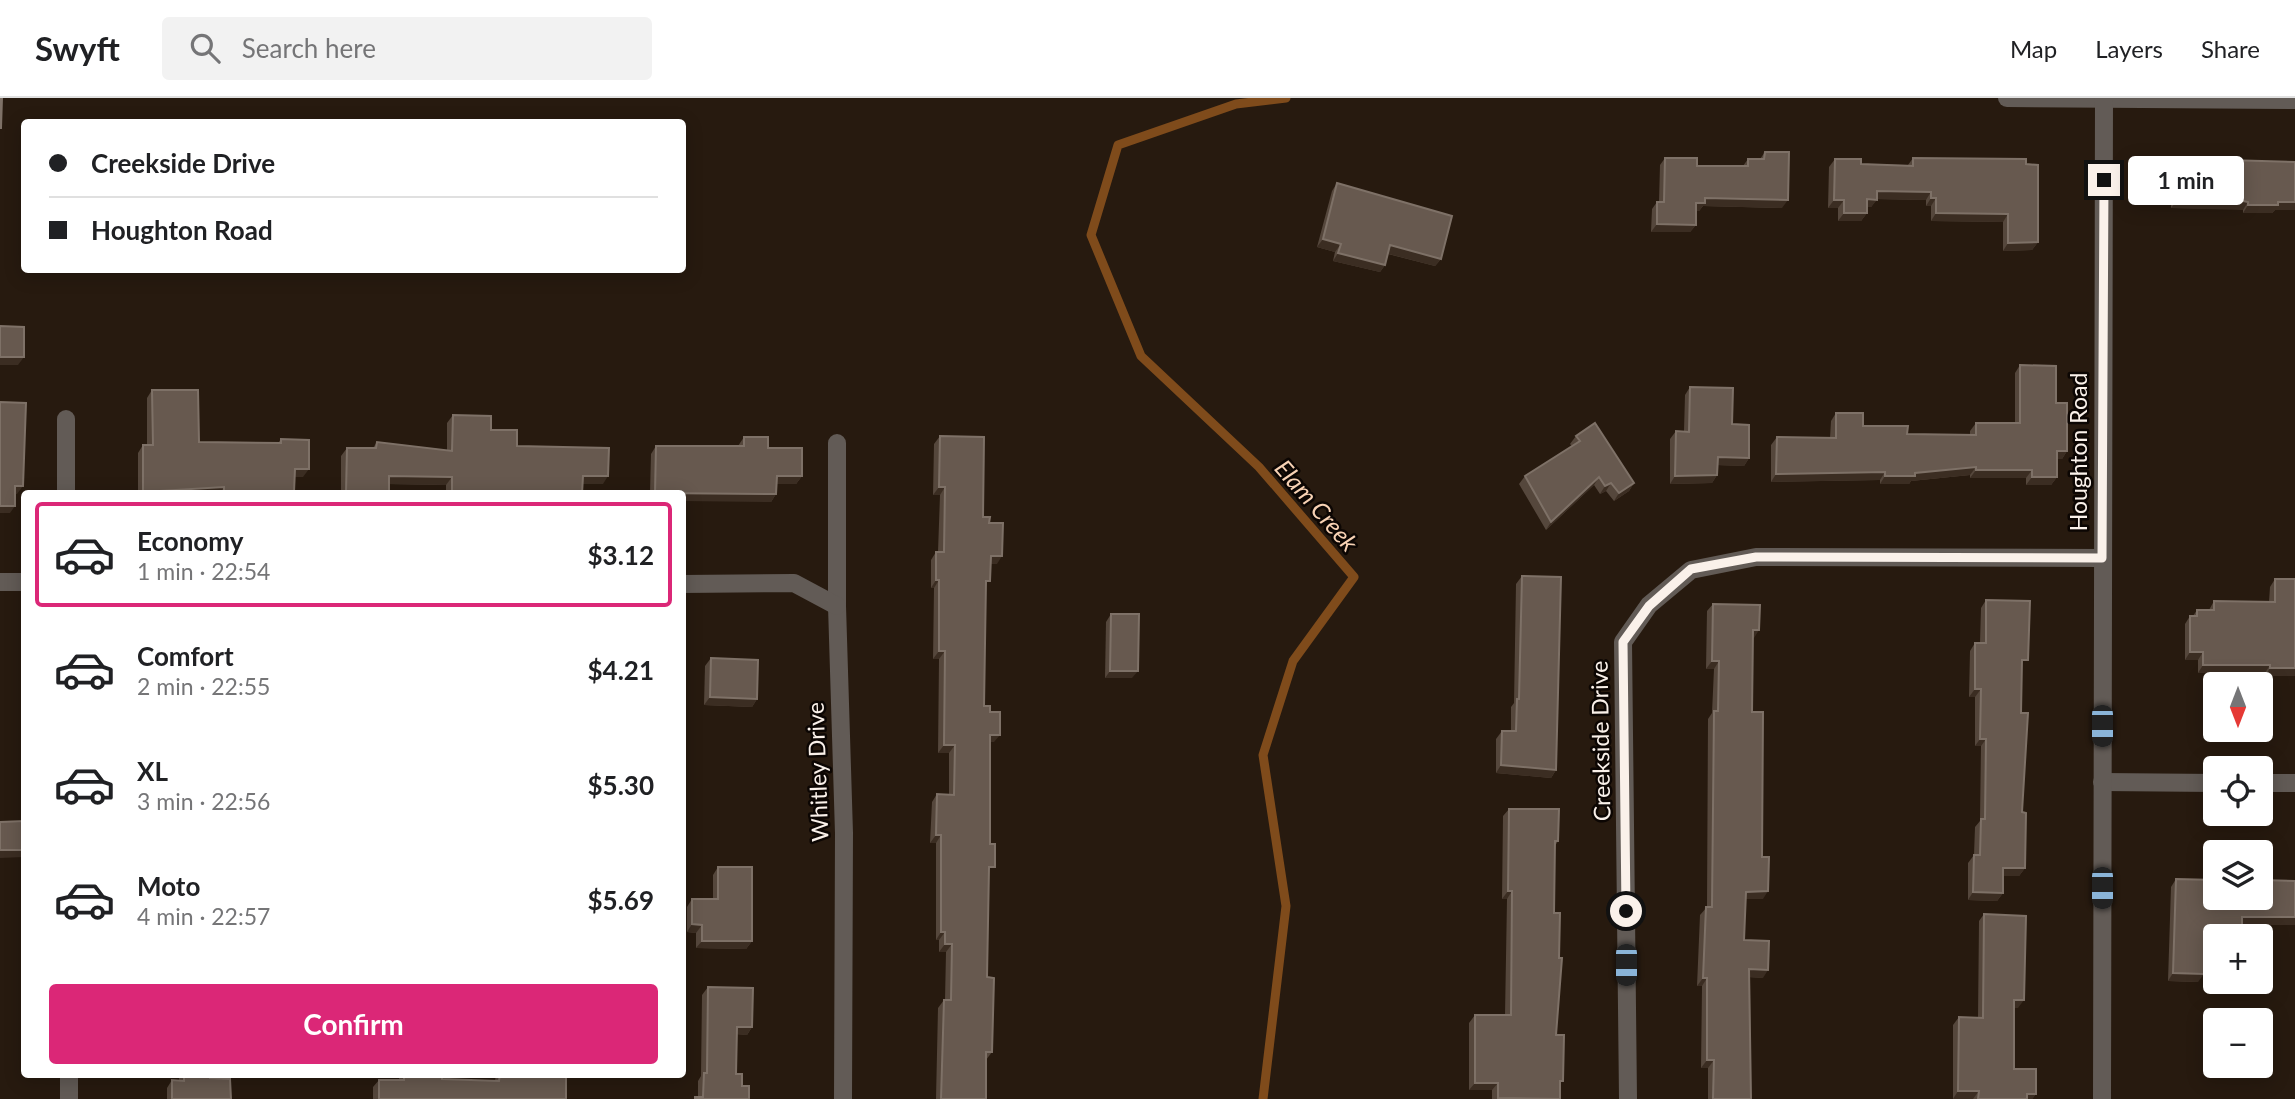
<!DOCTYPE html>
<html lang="en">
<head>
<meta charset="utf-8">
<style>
  body { margin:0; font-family:Lato,sans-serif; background:#f2f2f2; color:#202124; height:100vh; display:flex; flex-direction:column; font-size:26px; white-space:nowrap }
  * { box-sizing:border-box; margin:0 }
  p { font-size:23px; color:#757577 }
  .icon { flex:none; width:38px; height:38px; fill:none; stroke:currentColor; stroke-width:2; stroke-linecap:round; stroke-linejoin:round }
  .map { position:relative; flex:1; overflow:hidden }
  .sheet { position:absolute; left:21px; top:392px; width:665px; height:588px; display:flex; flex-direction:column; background:#fff; border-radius:7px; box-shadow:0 4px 18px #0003 }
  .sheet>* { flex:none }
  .banner { position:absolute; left:21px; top:21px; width:665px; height:154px; border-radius:7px; box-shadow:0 4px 18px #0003; display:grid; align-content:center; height:154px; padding:0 28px; background:#fff }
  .needle { width:46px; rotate:180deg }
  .tools { position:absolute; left:2203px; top:574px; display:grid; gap:14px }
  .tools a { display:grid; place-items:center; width:70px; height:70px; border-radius:7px; background:#fff; box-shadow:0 4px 18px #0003; font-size:35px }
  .end { position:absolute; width:32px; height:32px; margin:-16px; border:9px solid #faf1ea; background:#111; box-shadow:0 0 0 4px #111 }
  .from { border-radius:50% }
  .bubble { position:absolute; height:49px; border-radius:7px; background:#fff; box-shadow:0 4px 18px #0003; font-size:23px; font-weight:700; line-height:49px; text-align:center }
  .car { position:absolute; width:21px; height:42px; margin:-21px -10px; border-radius:9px; box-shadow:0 0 5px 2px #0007; background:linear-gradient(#222 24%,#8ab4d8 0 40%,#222 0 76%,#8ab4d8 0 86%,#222 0) }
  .banner b { display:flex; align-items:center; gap:24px; height:66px; font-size:26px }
  .banner b+b { border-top:2px solid #e0e0e0 }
  .banner i { width:18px; height:18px; background:#202124 }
  ul { padding:12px 0 0; list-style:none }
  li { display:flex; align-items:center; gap:21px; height:105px; margin:0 14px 10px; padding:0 14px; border:4px solid transparent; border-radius:7px }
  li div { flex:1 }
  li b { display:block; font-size:26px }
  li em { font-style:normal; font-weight:700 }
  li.current { border-color:#db2777 }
  li>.icon { width:63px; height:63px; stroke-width:1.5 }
  .primary-button { display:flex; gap:14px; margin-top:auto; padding:14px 28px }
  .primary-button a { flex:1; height:80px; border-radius:7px; background:#db2777; color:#fff; font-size:28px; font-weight:700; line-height:80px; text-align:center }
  header { display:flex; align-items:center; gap:42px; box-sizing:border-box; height:98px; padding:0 35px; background:#fff; border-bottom:2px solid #e0e0e0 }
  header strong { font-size:33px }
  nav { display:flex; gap:38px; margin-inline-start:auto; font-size:24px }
  .search { width:490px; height:63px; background:#f2f2f2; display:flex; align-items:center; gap:18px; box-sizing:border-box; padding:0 24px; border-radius:7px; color:#757577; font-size:26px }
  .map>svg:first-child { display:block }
</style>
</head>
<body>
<header>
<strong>Swyft</strong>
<div class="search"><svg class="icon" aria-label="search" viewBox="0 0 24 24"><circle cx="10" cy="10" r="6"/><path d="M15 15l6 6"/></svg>Search here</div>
<nav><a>Map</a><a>Layers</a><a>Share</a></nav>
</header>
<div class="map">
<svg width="2295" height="1001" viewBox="0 0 2295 1001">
  <rect width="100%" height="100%" fill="#271a0f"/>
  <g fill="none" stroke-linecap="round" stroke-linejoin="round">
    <polyline stroke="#7f4b1b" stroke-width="9" points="1263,1001 1286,808 1263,657 1293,563 1354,479 1259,369 1141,258 1091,137 1118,47 1236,6 1286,0"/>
    <g stroke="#625b56" stroke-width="18">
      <polyline points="2007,0 2295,2"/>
      <polyline points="66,321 66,396"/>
      <polyline points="837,345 837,508 844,735 843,1001"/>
      <polyline points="0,484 24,484"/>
      <polyline points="682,486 794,485 837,508"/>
      <polyline points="2102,684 2216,685"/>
      <polyline points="2261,685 2295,685"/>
      <polyline points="69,976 69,1001"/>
      <polyline points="1628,1001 1623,544 1649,507 1691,472 1756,459 2102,460"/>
      <polyline points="2102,1001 2104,0"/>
    </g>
  </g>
  <g fill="#55473c">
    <polygon points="1765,54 1782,110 1703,108 1699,113 1696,113 1696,127 1690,134 1651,134 1652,111 1657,104 1659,104 1660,67 1665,60 1697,68 1743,68 1748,61 1760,61"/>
    <polygon points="1913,60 2026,66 2038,144 2032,152 2003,153 2003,124 1931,123 1931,108 1926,108 1926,102 1877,101 1871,109 1867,109 1867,115 1861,123 1838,123 1838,110 1828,110 1829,69 1835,61 1861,66 1908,67"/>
    <polygon points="2192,61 2295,64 2295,112 2275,112 2272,115 2243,115 2243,112 2237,111 2171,110 2172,71 2177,63 2190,64"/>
    <polygon points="1337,85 1441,161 1435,168 1388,156 1385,167 1380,174 1333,163 1335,154 1317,149 1332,93"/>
    <polygon points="2020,267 2056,305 2067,353 2062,361 2057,361 2057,379 2051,387 2026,387 2026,380 1970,380 1970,377 1911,383 1909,386 1880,386 1880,382 1771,384 1771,347 1777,339 1830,340 1831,323 1836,315 1863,328 1907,336 1970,337 1970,333 1976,325 2015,325 2015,275"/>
    <polygon points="1690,289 1732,326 1749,360 1744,368 1718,367 1717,377 1712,385 1670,386 1670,341 1676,333 1684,333 1685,297"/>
    <polygon points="152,292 199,344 278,345 281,341 303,379 295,379 293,396 138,396 138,355 143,347 147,347 147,300"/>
    <polygon points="453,317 491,332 517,348 603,386 583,386 582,396 446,396 446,387 389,386 389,395 341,396 341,358 347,350 373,350 377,344 447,352 447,325"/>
    <polygon points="940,338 983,419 989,425 997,466 990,466 986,489 984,608 990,614 994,644 990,644 987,879 992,954 986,962 986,1001 936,1001 938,910 944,902 945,902 946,854 939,854 939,842 936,842 936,745 930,745 932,704 937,696 949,697 949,655 938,655 939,561 933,561 934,490 931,490 931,462 936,454 938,454 940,397 933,397 934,346"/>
    <polygon points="1576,338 1634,385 1629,393 1614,403 1606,393 1600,396 1594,387 1546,432 1519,386 1525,378 1572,348 1570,346"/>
    <polygon points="744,339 768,350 802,378 796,386 776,386 776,396 771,404 682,396 650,396 651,356 656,348 738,348"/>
    <polygon points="1522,478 1556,672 1551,680 1496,675 1496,641 1502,633 1511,633 1511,609 1514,605 1516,486"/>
    <polygon points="2275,481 2295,481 2295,578 2265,578 2265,575 2198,575 2198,562 2185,562 2185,526 2190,518 2193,518 2197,512 2209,512 2214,503 2269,504 2270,489"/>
    <polygon points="1986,502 2022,570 2022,714 2025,770 2019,778 2003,778 2003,795 1997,803 1968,802 1968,765 1974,757 1975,729 1980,723 1981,648 1975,648 1975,599 1969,599 1970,553 1975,545 1980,545 1981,510"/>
    <polygon points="1713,506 1754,540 1753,540 1752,614 1762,759 1763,801 1746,801 1744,842 1763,880 1750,879 1751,1001 1708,1001 1708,970 1701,970 1702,888 1697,888 1700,817 1707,809 1708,621 1712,615 1714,571 1706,571 1707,513"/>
    <polygon points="1111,516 1132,580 1105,580 1106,524"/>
    <polygon points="711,560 757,601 752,609 704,607 705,568"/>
    <polygon points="1509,711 1558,743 1555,748 1554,815 1556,937 1560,1001 1492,1001 1492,992 1469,992 1469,925 1475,917 1505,917 1507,801 1502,801 1503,718"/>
    <polygon points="718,769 752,843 746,851 696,850 696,835 687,834 687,809 692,801 713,801 713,777"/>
    <polygon points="2176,781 2295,783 2295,827 2242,827 2216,838 2216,843 2205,843 2198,884 2168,883 2171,789"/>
    <polygon points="1984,816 2018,910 2014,910 2014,971 2036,996 2032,1001 1953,1001 1953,927 1959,919 1978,920 1979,823"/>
    <polygon points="708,889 752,929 747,937 737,936 736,976 749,1001 694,1001 695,999 698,999 698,983 701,978 702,897"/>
    <polygon points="179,976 210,976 210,980 231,1001 167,1001 167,990 172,982 179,982"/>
    <polygon points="399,976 442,976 442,981 495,983 496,976 566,976 566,1001 373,1001 373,989 379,982 399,982"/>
  </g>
  <g fill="#3b2d22">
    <polygon points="1877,93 1931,94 1926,102 1872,101"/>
    <polygon points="1705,100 1788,102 1782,110 1703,108 1699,113 1691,113 1696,105"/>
    <polygon points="1931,100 1936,100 1931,108 1926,108"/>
    <polygon points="1867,101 1877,102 1871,109 1862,109"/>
    <polygon points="1834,102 1844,102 1838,110 1828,110"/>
    <polygon points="2177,103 2243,103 2248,104 2243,112 2171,110"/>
    <polygon points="2278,104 2295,104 2295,112 2275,112 2272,115 2243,115 2248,107"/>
    <polygon points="1844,115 1867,115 1861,123 1838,123"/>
    <polygon points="1936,115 2008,116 2003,124 1931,123"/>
    <polygon points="1657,126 1696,127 1690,134 1651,134"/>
    <polygon points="1323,141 1341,146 1335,154 1317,149"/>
    <polygon points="2038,144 2032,152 2003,153 2008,145"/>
    <polygon points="1390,147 1441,161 1435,168 1385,155"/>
    <polygon points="1338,155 1385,167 1380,174 1333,163"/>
    <polygon points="0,259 24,259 18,267 0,267"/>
    <polygon points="2057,353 2067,353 2062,361 2051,361"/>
    <polygon points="1718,359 1749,360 1744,368 1712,367"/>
    <polygon points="1976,369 1970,377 1911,383 1909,386 1880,386 1885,378"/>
    <polygon points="295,371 309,371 303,379 289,379"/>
    <polygon points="1976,372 2032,372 2026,380 1970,380"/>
    <polygon points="1885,374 1880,382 1771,384 1776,376"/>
    <polygon points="1717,377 1712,385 1670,386 1675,378"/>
    <polygon points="389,378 452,379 446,387 384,386"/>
    <polygon points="583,378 608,378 603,386 577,386"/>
    <polygon points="777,378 802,378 796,386 771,386"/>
    <polygon points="1599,379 1594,387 1546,432 1551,424"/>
    <polygon points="2032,379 2057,379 2051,387 2026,387"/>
    <polygon points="1611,385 1606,393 1600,396 1605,388"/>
    <polygon points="1634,385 1629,393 1614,403 1619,395"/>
    <polygon points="15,388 23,388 17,396 10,396"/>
    <polygon points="224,389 220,396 142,396 143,394"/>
    <polygon points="939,389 945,389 940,397 933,397"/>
    <polygon points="224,394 294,394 293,396 223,396"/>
    <polygon points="452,394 536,396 451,396"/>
    <polygon points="682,396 776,396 771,404 682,403"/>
    <polygon points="0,408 15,408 10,415 0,415"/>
    <polygon points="991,458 1002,458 997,466 985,466"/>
    <polygon points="936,482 939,482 934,490 931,490"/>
    <polygon points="1753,532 1759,532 1754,540 1748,540"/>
    <polygon points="939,553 945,553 939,561 933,561"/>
    <polygon points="2190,554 2203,554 2198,562 2185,562"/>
    <polygon points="1712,563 1719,563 1714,571 1706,571"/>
    <polygon points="2203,567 2270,567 2265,575 2198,575"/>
    <polygon points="2270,570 2295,570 2295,578 2265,578"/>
    <polygon points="1110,573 1138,573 1132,580 1105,580"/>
    <polygon points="1975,591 1981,591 1975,599 1969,599"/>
    <polygon points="710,599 757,601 752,609 704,607"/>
    <polygon points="990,637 1000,637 994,644 985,644"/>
    <polygon points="1980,641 1986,641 1981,648 1975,648"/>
    <polygon points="944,647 955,647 949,655 938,655"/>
    <polygon points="1501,667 1556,672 1551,680 1496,675"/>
    <polygon points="936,737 941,737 936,745 930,745"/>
    <polygon points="0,752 24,752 24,759 0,760"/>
    <polygon points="2003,770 2025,770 2019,778 1998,778"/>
    <polygon points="1508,793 1512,793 1507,801 1502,801"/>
    <polygon points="1768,793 1763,801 1740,801 1746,794"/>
    <polygon points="1973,794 2003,795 1997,803 1968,802"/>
    <polygon points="2242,819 2295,819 2295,827 2237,827"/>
    <polygon points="692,826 702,827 696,835 687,834"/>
    <polygon points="941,834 945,834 939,842 936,842"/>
    <polygon points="2205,835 2242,836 2240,838 2216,838 2216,843 2199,843"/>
    <polygon points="702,843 752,843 746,851 696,850"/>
    <polygon points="945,846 952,846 946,854 939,854"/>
    <polygon points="1749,871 1768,872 1763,880 1744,879"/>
    <polygon points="2173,875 2204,876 2198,884 2168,883"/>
    <polygon points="1703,880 1707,880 1702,888 1697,888"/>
    <polygon points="2014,902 2024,902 2018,910 2009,910"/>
    <polygon points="737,929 752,929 747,937 731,936"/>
    <polygon points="1707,962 1714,962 1708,970 1701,970"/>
    <polygon points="1475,985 1498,985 1492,992 1469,992"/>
    <polygon points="1958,993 1979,993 1973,1001 1953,1001"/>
    <polygon points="2027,996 2036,996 2032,1001 2024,1001"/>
  </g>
  <g fill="#67594f" stroke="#7e7167" stroke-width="2">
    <polygon points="0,0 2,0 1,30 0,30"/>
    <polygon points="1765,54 1789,54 1788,102 1705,100 1705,105 1696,105 1696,127 1657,126 1657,104 1664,104 1665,60 1697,60 1697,68 1748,68 1748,61 1764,61"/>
    <polygon points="1913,60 2026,61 2026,66 2038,67 2038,144 2008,145 2008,116 1936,115 1936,100 1931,100 1931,94 1877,93 1877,102 1867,101 1867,115 1844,115 1844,102 1834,102 1835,61 1861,61 1861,66 1913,68"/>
    <polygon points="2192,61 2295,64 2295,104 2278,104 2278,107 2248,107 2248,104 2243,103 2177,103 2177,63 2192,64"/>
    <polygon points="1337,85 1452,118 1441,161 1390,147 1385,167 1338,155 1341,146 1323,141"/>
    <polygon points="0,228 24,229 24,259 0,259"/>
    <polygon points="2020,267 2056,268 2056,305 2067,305 2067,353 2057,353 2057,379 2032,379 2032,372 1976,372 1976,369 1915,375 1915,378 1885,378 1885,374 1776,376 1777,339 1836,340 1836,315 1863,315 1863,328 1908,328 1907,336 1976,337 1976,325 2020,325"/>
    <polygon points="1690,289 1733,290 1732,326 1749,327 1749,360 1718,359 1717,377 1675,378 1676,333 1689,334"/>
    <polygon points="152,292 198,292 199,344 281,345 281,341 309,342 309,371 295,371 294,394 224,394 224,389 143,394 143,347 153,347"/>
    <polygon points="0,304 26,305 23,388 15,388 15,408 0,408"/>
    <polygon points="453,317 491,318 491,332 517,332 517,348 609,350 608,378 583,378 582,396 452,394 452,379 389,378 389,395 346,395 347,350 376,350 377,344 452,353"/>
    <polygon points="1595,325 1634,385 1619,395 1611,385 1605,388 1599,379 1551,424 1525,378 1580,343 1576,338"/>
    <polygon points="940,338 984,339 983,419 990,419 989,425 1003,425 1002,458 991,458 990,483 986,483 984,608 990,608 990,614 1000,614 1000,637 990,637 990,746 995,746 995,769 989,769 987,879 994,880 992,954 986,954 986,1001 941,1001 944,902 951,902 952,846 945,846 945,834 941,834 941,737 936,737 937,696 954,697 955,647 944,647 945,553 939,553 939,482 936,482 936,454 944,454 945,389 939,389"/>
    <polygon points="744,339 768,339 768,350 802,350 802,378 777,378 776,396 655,395 656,348 744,348"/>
    <polygon points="1522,478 1561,479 1556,672 1501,667 1502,633 1516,633 1517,601 1519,601"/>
    <polygon points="2275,481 2295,481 2295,570 2270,570 2270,567 2203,567 2203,554 2190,554 2190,518 2197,518 2197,512 2214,512 2214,503 2275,504"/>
    <polygon points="1986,502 2030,503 2028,562 2022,562 2021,615 2028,615 2022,714 2026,715 2025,770 2003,770 2003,795 1973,794 1974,757 1980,757 1981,721 1985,721 1986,641 1980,641 1981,591 1975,591 1975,545 1986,545"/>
    <polygon points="1713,506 1760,507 1759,532 1753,532 1752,614 1763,614 1762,759 1769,759 1768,793 1746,794 1744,842 1769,843 1768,872 1749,871 1751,1001 1713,1001 1714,962 1707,962 1707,880 1703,880 1706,809 1712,809 1714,613 1718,613 1719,563 1712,563"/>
    <polygon points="1111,516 1139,516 1138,573 1110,573"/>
    <polygon points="711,560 758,562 757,601 710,599"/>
    <polygon points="1509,711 1559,711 1558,743 1555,743 1554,815 1560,815 1559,860 1562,860 1556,937 1564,937 1563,983 1560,983 1560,1001 1498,1000 1498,985 1475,985 1475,917 1511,917 1512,793 1508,793"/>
    <polygon points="24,723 24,752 0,752 0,724"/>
    <polygon points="718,769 752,769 752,843 702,843 702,827 692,826 692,801 718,801"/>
    <polygon points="2176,781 2216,782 2216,800 2261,800 2261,782 2295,783 2295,819 2242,819 2242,836 2205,835 2204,876 2173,875"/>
    <polygon points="1984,816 2026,818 2024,902 2014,902 2014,971 2036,971 2036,996 2027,996 2027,1001 1978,1001 1979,993 1958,993 1959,919 1983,920"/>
    <polygon points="708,889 753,890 752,929 737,929 736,976 742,976 742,988 749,988 749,1001 695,1001 695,999 703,999 704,975 707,975"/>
    <polygon points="184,976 210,976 210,980 230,981 231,1001 172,1001 172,982 184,983"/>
    <polygon points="404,976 442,976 442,981 499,983 500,976 566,976 566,1001 379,1001 379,982 404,982"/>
  </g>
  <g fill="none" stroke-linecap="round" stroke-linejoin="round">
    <polyline stroke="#faf1ea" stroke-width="9" points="1626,813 1623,544 1649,508 1691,471 1756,459 2102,460 2104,82"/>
  </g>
  <g text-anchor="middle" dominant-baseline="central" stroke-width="5" stroke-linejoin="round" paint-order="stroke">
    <g font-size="23" fill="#faf1ea" stroke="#0c0603">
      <text transform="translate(2078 354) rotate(-90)">Houghton Road</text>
      <text transform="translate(1600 643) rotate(-91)">Creekside Drive</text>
      <text transform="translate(817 674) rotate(-92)">Whitley Drive</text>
    </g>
    <g font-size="24" font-style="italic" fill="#f8d2b4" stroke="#0c0603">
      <text transform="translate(1317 407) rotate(49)">Elam Creek</text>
    </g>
  </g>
</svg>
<div class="tools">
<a><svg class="needle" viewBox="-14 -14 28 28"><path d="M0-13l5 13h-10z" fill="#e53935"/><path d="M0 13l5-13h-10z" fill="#757577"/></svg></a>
<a><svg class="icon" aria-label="locate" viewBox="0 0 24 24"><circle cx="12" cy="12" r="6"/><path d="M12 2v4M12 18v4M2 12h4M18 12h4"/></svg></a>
<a><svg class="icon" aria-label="layers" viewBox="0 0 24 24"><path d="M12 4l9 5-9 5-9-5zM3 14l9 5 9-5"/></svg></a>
<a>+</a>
<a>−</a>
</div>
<i class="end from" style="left:1626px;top:813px"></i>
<i class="end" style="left:2104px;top:82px"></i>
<div class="bubble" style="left:2128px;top:58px;width:116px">1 min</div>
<i class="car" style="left:2102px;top:628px;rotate:180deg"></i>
<i class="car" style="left:2102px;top:790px;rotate:180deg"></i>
<i class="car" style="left:1626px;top:867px;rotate:180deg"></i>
<div class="banner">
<b><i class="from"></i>Creekside Drive</b>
<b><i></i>Houghton Road</b>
</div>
<section class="sheet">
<ul>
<li class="current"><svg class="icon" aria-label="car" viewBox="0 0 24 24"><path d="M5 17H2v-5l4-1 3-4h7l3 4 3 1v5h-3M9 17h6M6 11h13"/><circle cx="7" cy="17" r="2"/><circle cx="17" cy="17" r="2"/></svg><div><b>Economy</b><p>1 min · 22:54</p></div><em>$3.12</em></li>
<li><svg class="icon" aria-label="car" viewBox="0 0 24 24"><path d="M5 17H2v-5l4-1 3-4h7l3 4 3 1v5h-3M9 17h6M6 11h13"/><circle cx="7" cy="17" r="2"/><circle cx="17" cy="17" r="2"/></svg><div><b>Comfort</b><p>2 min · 22:55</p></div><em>$4.21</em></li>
<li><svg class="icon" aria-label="car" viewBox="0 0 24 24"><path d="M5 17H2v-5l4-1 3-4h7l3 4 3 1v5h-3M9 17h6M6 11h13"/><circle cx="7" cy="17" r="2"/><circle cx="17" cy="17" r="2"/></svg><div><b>XL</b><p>3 min · 22:56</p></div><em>$5.30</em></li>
<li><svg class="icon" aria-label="car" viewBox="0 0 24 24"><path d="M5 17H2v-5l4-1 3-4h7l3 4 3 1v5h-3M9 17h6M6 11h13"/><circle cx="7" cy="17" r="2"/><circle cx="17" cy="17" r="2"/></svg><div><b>Moto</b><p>4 min · 22:57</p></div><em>$5.69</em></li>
</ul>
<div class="primary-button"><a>Confirm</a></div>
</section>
</div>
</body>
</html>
